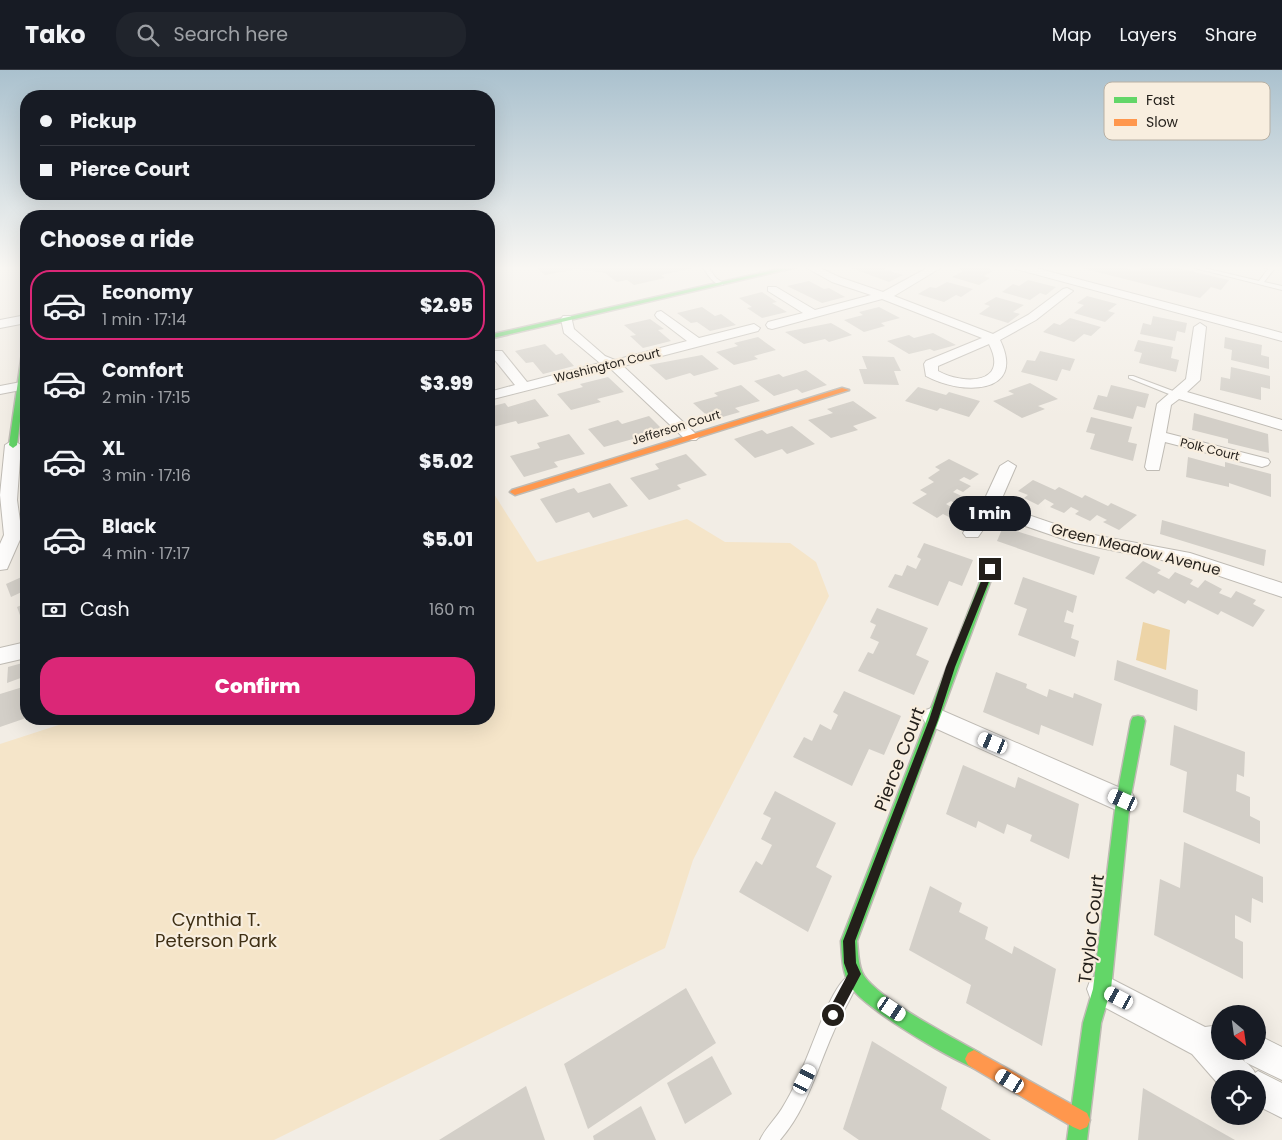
<!DOCTYPE html>
<html lang="en">
<head>
<meta charset="utf-8">
<style>
  body { margin:0; font-family:Poppins,sans-serif; background:#20242c; color:#f1f3f6; height:100vh; display:flex; flex-direction:column; font-size:19px; white-space:nowrap }
  * { box-sizing:border-box; margin:0 }
  p { font-size:16px; color:#9ea1a6 }
  .icon { flex:none; width:28px; height:28px; fill:none; stroke:currentColor; stroke-width:2; stroke-linecap:round; stroke-linejoin:round }
  .map { position:relative; flex:1; overflow:hidden }
  .drawer { position:absolute; left:20px; top:140px; width:475px; height:515px; display:flex; flex-direction:column; background:#171b24; border-radius:20px; box-shadow:0 5px 20px #0002 }
  .drawer>* { flex:none }
  .guide { position:absolute; left:20px; top:20px; width:475px; height:110px; border-radius:20px; box-shadow:0 5px 20px #0002; display:grid; align-content:center; height:110px; padding:0 20px; background:#171b24 }
  .needle { width:32px; rotate:151deg }
  .tools { position:absolute; left:1211px; top:935px; display:grid; gap:10px }
  .tools a { display:grid; place-items:center; width:55px; height:55px; border-radius:50%; background:#171b24; box-shadow:0 5px 20px #0002; font-size:25px }
  .end { position:absolute; width:22px; height:22px; margin:-11px; border:6px solid #231f1a; background:#fff; box-shadow:0 0 0 2px #fff }
  .from { border-radius:50% }
  .bubble { position:absolute; height:35px; border-radius:18px; background:#171b24; box-shadow:0 5px 20px #0002; font-size:16px; font-weight:800; line-height:35px; text-align:center }
  .car { position:absolute; width:15px; height:30px; margin:-15px -8px; border-radius:6px; box-shadow:0 0 4px 1px #0007; background:linear-gradient(#fff 24%,#345 0 40%,#fff 0 76%,#345 0 86%,#fff 0) }
  .guide b { display:flex; align-items:center; gap:18px; height:48px; font-size:19px }
  .guide b+b { border-top:1px solid #363941 }
  .guide i { width:12px; height:12px; background:#f1f3f6 }
  ul { padding:0; list-style:none }
  li { display:flex; align-items:center; gap:15px; height:70px; margin:0 10px 8px; padding:0 10px; border:2px solid transparent; border-radius:20px }
  li div { flex:1 }
  li b { display:block; font-size:19px }
  li em { font-style:normal; font-weight:800 }
  li.selected { border-color:#db2777 }
  li>.icon { width:45px; height:45px; stroke-width:1.5 }
  h2 { padding:0 20px; font-size:22px; line-height:60px }
  .pay { display:flex; align-items:center; gap:12px; height:55px; padding:0 20px; font-size:19px }
  .pay p { margin-inline-start:auto }
  .action { display:flex; gap:10px; margin-top:auto; padding:10px 20px }
  .action a { flex:1; height:58px; border-radius:20px; background:#db2777; color:#fff; font-size:20px; font-weight:800; line-height:58px; text-align:center }
  header { display:flex; align-items:center; gap:30px; box-sizing:border-box; height:70px; padding:0 25px; background:#171b24; border-bottom:1px solid #363941 }
  header strong { font-size:24px }
  nav { display:flex; gap:28px; margin-inline-start:auto; font-size:18px }
  .search { width:350px; height:45px; background:#20242c; display:flex; align-items:center; gap:12px; box-sizing:border-box; padding:0 18px; border-radius:20px; color:#9ea1a6; font-size:19px }
  .map>svg:first-child { display:block }
</style>
</head>
<body>
<header>
<strong>Tako</strong>
<div class="search"><svg class="icon" aria-label="search" viewBox="0 0 24 24"><circle cx="10" cy="10" r="6"/><path d="M15 15l6 6"/></svg>Search here</div>
<nav><a>Map</a><a>Layers</a><a>Share</a></nav>
</header>
<div class="map">
<svg width="1282" height="1070" viewBox="0 0 1282 1070">
  <rect width="100%" height="100%" fill="#f2ede5"/>
  <polygon fill="#f5e5c9" points="489,416 537,492 687,449 725,472 790,473 816,492 829,526 693,790 665,878 274,1070 0,1070 0,674 77,649 489,649"/>
  <polygon fill="#edd4a7" points="1143,552 1170,560 1166,600 1136,590"/>
  <g fill="#d3cfc8">
    <polygon points="535,197 695,197 695,198 661,205 665,208 634,215 627,210 617,212 605,203 577,199 545,205"/>
    <polygon points="854,197 887,197 884,199 903,205 889,212 851,198"/>
    <polygon points="962,197 983,197 994,200 984,206 990,208 979,215 952,207 963,201 958,199"/>
    <polygon points="1121,197 1138,201 1143,197 1173,197 1229,210 1221,220 1211,217 1200,228 1081,198"/>
    <polygon points="1028,210 1056,217 1046,225 1040,223 1030,230 1002,222 1013,214 1019,216"/>
    <polygon points="809,211 824,219 829,218 845,227 822,233 787,216"/>
    <polygon points="947,212 973,219 961,227 956,225 944,232 918,224 930,217 936,218"/>
    <polygon points="762,222 777,232 772,233 787,242 762,248 747,238 752,237 739,228"/>
    <polygon points="1087,226 1117,234 1108,241 1115,243 1105,252 1074,243 1084,235 1077,233"/>
    <polygon points="996,227 1024,235 1013,242 1020,244 1008,253 979,244 990,236 984,234"/>
    <polygon points="702,237 715,246 721,244 736,255 710,261 697,252 691,253 677,243"/>
    <polygon points="879,237 900,248 881,253 885,256 864,262 844,250 863,245 859,242"/>
    <polygon points="1153,246 1187,253 1185,263 1177,261 1175,271 1140,264 1143,253 1151,255"/>
    <polygon points="1070,248 1101,257 1091,266 1084,264 1074,272 1043,262 1054,253 1060,255"/>
    <polygon points="650,249 664,259 658,260 671,271 643,278 630,266 636,265 624,255"/>
    <polygon points="831,253 852,265 829,272 825,269 804,274 785,262"/>
    <polygon points="933,263 956,275 934,281 930,279 909,284 887,271 909,265 914,268"/>
    <polygon points="758,267 776,280 754,286 758,289 734,295 716,282 738,276 734,273"/>
    <polygon points="1225,267 1262,275 1261,285 1269,287 1269,299 1231,290 1232,280 1224,278"/>
    <polygon points="1138,270 1173,277 1171,288 1179,290 1176,302 1139,293 1142,283 1134,281"/>
    <polygon points="545,274 556,285 562,283 574,296 543,304 533,292 526,293 515,281"/>
    <polygon points="1040,281 1075,289 1070,301 1062,299 1057,311 1021,302 1027,290 1035,291"/>
    <polygon points="702,285 719,299 694,306 690,303 666,310 649,295"/>
    <polygon points="862,286 894,287 901,301 894,301 899,315 864,314 859,299 867,299"/>
    <polygon points="1231,297 1270,306 1270,319 1261,317 1261,330 1220,320 1221,307 1230,309"/>
    <polygon points="806,300 827,315 802,323 797,319 774,326 754,311 779,304 783,307"/>
    <polygon points="608,307 624,322 597,329 601,332 571,340 557,324 583,317 580,314"/>
    <polygon points="1030,313 1058,329 1038,336 1045,339 1022,348 993,331 1014,324 1008,321"/>
    <polygon points="741,315 760,331 735,338 740,342 712,350 693,333 718,326 714,323"/>
    <polygon points="1111,315 1149,324 1145,338 1137,336 1133,349 1093,339 1098,325 1107,327"/>
    <polygon points="918,317 946,325 949,322 980,331 969,347 940,338 937,341 905,331"/>
    <polygon points="535,329 549,346 518,354 516,351 489,358 489,337 505,333 508,337"/>
    <polygon points="853,331 877,348 853,356 858,360 831,368 808,350 833,343 827,339"/>
    <polygon points="1194,343 1268,364 1269,383 1228,373 1228,369 1192,360"/>
    <polygon points="649,346 667,364 637,373 633,369 604,377 588,359 618,350 622,354"/>
    <polygon points="1091,347 1132,357 1128,372 1137,374 1133,391 1090,379 1095,364 1086,362"/>
    <polygon points="792,356 815,374 787,384 782,379 755,388 734,369 762,360 767,364"/>
    <polygon points="569,364 585,384 554,392 558,397 524,407 510,386 540,378 537,373"/>
    <polygon points="686,384 707,405 677,415 681,419 649,430 630,408 659,399 655,394"/>
    <polygon points="1188,387 1225,397 1225,392 1271,404 1271,427 1229,413 1229,417 1186,407"/>
    <polygon points="949,389 979,404 970,410 964,407 959,410 971,416 963,422 957,419 953,422 966,428 957,434 951,431 946,434 958,441 949,447 943,444 937,448 912,433 927,424 920,420 934,412 928,408 940,400 935,397"/>
    <polygon points="1033,410 1055,420 1059,417 1082,428 1085,425 1108,436 1111,433 1137,445 1119,460 1103,452 1107,450 1097,445 1090,451 1075,444 1079,441 1071,437 1064,443 1050,437 1054,434 1045,429 1038,435 1024,428 1028,425 1018,421"/>
    <polygon points="610,413 628,436 593,448 589,442 556,453 540,429 574,418 578,423"/>
    <polygon points="1162,450 1266,480 1264,496 1160,464"/>
    <polygon points="1003,457 1100,487 1094,505 997,471"/>
    <polygon points="924,473 973,490 962,516 949,511 938,536 888,517 895,504 902,506 907,495 916,499 921,489 917,487"/>
    <polygon points="1143,491 1161,500 1157,503 1169,509 1175,502 1193,510 1190,514 1198,518 1205,510 1222,519 1219,523 1231,528 1236,521 1256,530 1253,534 1265,540 1253,557 1221,541 1218,545 1188,530 1185,534 1158,520 1154,524 1125,508"/>
    <polygon points="26,505 26,520 11,527 6,514"/>
    <polygon points="1023,507 1077,526 1073,543 1067,540 1064,552 1074,555 1071,568 1079,571 1075,587 1018,565 1027,539 1014,534"/>
    <polygon points="26,533 26,549 22,551 17,537"/>
    <polygon points="877,538 928,558 916,585 929,591 914,625 858,601 868,582 873,584 879,572 870,568 876,555 870,552"/>
    <polygon points="1117,590 1198,620 1197,641 1114,610"/>
    <polygon points="26,592 26,606 7,613 8,597"/>
    <polygon points="996,602 1027,614 1026,618 1047,627 1049,619 1073,628 1074,623 1102,634 1093,676 1041,655 1039,665 983,642"/>
    <polygon points="26,616 26,648 0,657 0,624"/>
    <polygon points="844,621 901,646 884,685 869,679 852,716 793,687 804,667 812,671 820,654 831,660 838,645 833,642"/>
    <polygon points="1174,655 1245,682 1244,707 1237,704 1236,721 1250,727 1250,746 1260,751 1260,774 1183,742 1187,702 1170,695"/>
    <polygon points="963,695 1015,718 1018,707 1079,734 1069,789 1030,771 1032,765 1007,754 1004,764 978,751 976,758 946,744"/>
    <polygon points="775,721 836,753 816,797 832,806 808,862 739,822 756,791 762,795 772,775 761,769 771,748 763,744"/>
    <polygon points="1184,772 1263,807 1263,833 1252,828 1251,853 1235,845 1235,868 1243,872 1243,909 1154,865 1160,809 1180,818"/>
    <polygon points="930,816 962,833 959,842 988,857 985,869 1012,884 1014,876 1056,899 1042,976 966,933 971,915 909,880"/>
    <polygon points="686,918 716,973 588,1059 564,994"/>
    <polygon points="872,971 947,1017 941,1039 991,1070 859,1070 843,1059"/>
    <polygon points="712,986 732,1024 685,1054 667,1013"/>
    <polygon points="526,1016 545,1070 439,1070"/>
    <polygon points="1143,1018 1235,1070 1138,1070"/>
    <polygon points="641,1036 656,1070 594,1070 593,1066"/>
  </g>
  <g fill="none" stroke-linecap="round" stroke-linejoin="round">
    <defs>
      <g id="lane">
        <path d="M 702,197 L 708,197 L 716,208 L 723,213 L 723,215 C 713,215 708,204 702,197 Z"/>
        <polygon points="1191,197 1200,197 1259,211 1268,199 1263,197 1274,197 1275,198 1264,212 1282,216 1282,220"/>
        <polygon points="1129,306 1133,306 1181,324 1174,326 1129,308"/>
        <path d="M 849,906 L 854,909 L 857,914 C 850,931 840,946 833,963 C 817,999 807,1039 780,1070 L 760,1070 C 766,1057 777,1048 784,1035 C 798,1012 807,987 817,962 C 822,949 837,911 849,906 Z"/>
      </g>
      <g id="street">
        <path d="M 805,197 L 818,197 L 839,207 L 883,222 L 929,197 L 942,197 L 894,226 L 993,264 L 1028,245 L 1063,219 L 1067,218 L 1073,221 L 1036,250 L 1000,270 C 1027,326 960,325 926,306 L 924,294 L 926,291 L 982,268 L 882,229 L 772,259 L 768,258 L 766,255 L 768,252 L 803,243 L 768,221 L 768,217 L 776,217 L 815,240 L 871,225 L 832,212 ZM 989,274 C 1010,315 963,315 938,301 L 938,296 Z"/>
        <polygon points="1015,197 1032,197 1282,263 1282,271 1016,199"/>
        <polygon points="661,241 699,268 754,254 760,258 758,261 623,296 696,364 699,367 696,370 686,370 611,299 489,330 489,322 515,315 490,284 492,281 502,281 527,312 600,293 564,263 561,249 563,246 571,246 574,259 605,286 615,290 687,271 657,248 655,245 657,242"/>
        <polygon points="26,245 26,253 0,258 0,250"/>
        <polygon points="1200,253 1206,257 1200,310 1187,322 1282,350 1282,360 1179,329 1171,335 1166,363 1268,389 1270,392 1268,395 1262,397 1165,372 1159,400 1147,400 1145,397 1157,334 1186,309 1194,257"/>
        <polygon points="21,312 26,313 26,319 0,324 0,316"/>
        <polygon points="13,370 21,375 17,430 22,465 7,499 0,500 0,474 4,465 0,425 5,375"/>
        <polygon points="1008,391 1016,396 999,435 1078,462 1190,483 1282,513 1282,527 1187,495 1075,473 993,445 978,467 966,467 963,463 981,437 1000,396"/>
        <polygon points="26,572 26,588 0,594 0,578"/>
        <polygon points="934,637 1132,723 1136,731 1132,739 1123,743 1114,739 926,654 922,647 926,640"/>
        <path d="M 1102,904 L 1205,957 L 1220,955 L 1220,981 L 1232,981 C 1239,988 1252,995 1255,1003 L 1258,1001 L 1282,1013 L 1282,1048 L 1258,1036 L 1258,1009 L 1220,1009 L 1220,1016 L 1192,984 L 1091,930 L 1087,919 L 1091,908 Z"/>
        <polygon points="1258,965 1282,977 1282,1010 1245,992 1240,981 1258,981"/>
      </g>
      <g id="fast">
        <polygon points="787,197 797,197 489,269 489,265"/>
        <polygon points="23,276 26,276 26,305 17,375 13,378 9,375"/>
        <path d="M 990,495 L 995,499 L 857,871 C 858,881 858,893 862,902 C 872,926 955,969 980,983 L 983,989 L 980,995 L 974,998 C 947,987 865,939 850,916 C 842,902 842,886 841,871 L 985,499 Z"/>
        <polygon points="1138,646 1143,647 1145,651 1130,731 1111,919 1101,953 1087,1070 1067,1070 1083,953 1093,919 1116,731 1131,651 1133,647"/>
      </g>
      <g id="slow">
        <polygon points="842,318 849,320 518,424 515,425 510,422 512,420"/>
        <polygon points="974,980 1087,1043 1090,1050 1087,1057 1080,1060 1073,1057 968,995 965,989 968,983"/>
      </g>
    </defs>
    <use href="#lane" stroke="#bfbbb4" stroke-width="2"/>
    <use href="#street" stroke="#bfbbb4" stroke-width="2"/>
    <use href="#fast" stroke="#bfbbb4" stroke-width="3"/>
    <use href="#slow" stroke="#bfbbb4" stroke-width="3"/>
    <use href="#lane" fill="#fdfcfb" fill-rule="evenodd"/>
    <use href="#street" fill="#fdfcfb" fill-rule="evenodd"/>
    <use href="#fast" fill="#63d668" fill-rule="evenodd"/>
    <use href="#slow" fill="#ff974d" fill-rule="evenodd"/>
  </g>
  <linearGradient id="sky" x2="0" y2="1"><stop stop-color="#aac1ce"/><stop offset="0.57" stop-color="#f9f7f3"/><stop offset="1" stop-color="#f9f7f3" stop-opacity="0"/></linearGradient>
  <rect width="1282" height="347" fill="url(#sky)"/>
  <polygon fill="#231f1a" points="990,496 994,499 955,597 938,650 855,871 856,893 861,904 837,949 833,951 828,949 826,945 848,904 844,893 843,871 929,650 946,597 986,499"/>
  <g text-anchor="middle" dominant-baseline="central" stroke-width="4.5" stroke-linejoin="round" paint-order="stroke">
    <g font-size="12" fill="#231f1a" stroke="#f8eedf">
      <text transform="translate(607 295) rotate(-14)">Washington Court</text>
      <text transform="translate(676 357) rotate(-17)">Jefferson Court</text>
      <text transform="translate(1210 379) rotate(14)">Polk Court</text>
    </g>
    <g font-size="15" fill="#231f1a" stroke="#f8eedf">
      <text transform="translate(1136 479) rotate(14)">Green Meadow Avenue</text>
    </g>
    <g font-size="18" fill="#231f1a" stroke="#f8eedf">
      <text transform="translate(899 689) rotate(-69)">Pierce Court</text>
      <text transform="translate(1091 859) rotate(-83)">Taylor Court</text>
    </g>
    <g font-size="18" fill="#3e2f14" stroke="#f8eedf">
      <text x="216" y="849">Cynthia T.<tspan x="216" dy="21">Peterson Park</tspan></text>
    </g>
  </g>
  <rect x="1104" y="12" width="166" height="58" rx="8" fill="#f8eedf" stroke="#b8b0a4" stroke-width="1"/>
  <rect x="1114" y="27" width="23" height="6" fill="#63d668"/>
  <rect x="1114" y="49" width="23" height="7" fill="#ff974d"/>
  <g font-size="14" fill="#231f1a">
    <text x="1146" y="35">Fast</text>
    <text x="1146" y="57">Slow</text>
  </g>
</svg>
<div class="tools">
<a><svg class="needle" viewBox="-14 -14 28 28"><path d="M0-13l5 13h-10z" fill="#e53935"/><path d="M0 13l5-13h-10z" fill="#9ea1a6"/></svg></a>
<a><svg class="icon" aria-label="locate" viewBox="0 0 24 24"><circle cx="12" cy="12" r="6"/><path d="M12 2v4M12 18v4M2 12h4M18 12h4"/></svg></a>
</div>
<i class="end from" style="left:833px;top:945px"></i>
<i class="end" style="left:990px;top:499px"></i>
<div class="bubble" style="left:949px;top:426px;width:82px">1 min</div>
<i class="car" style="left:993px;top:673px;rotate:292deg"></i>
<i class="car" style="left:1123px;top:730px;rotate:294deg"></i>
<i class="car" style="left:1119px;top:928px;rotate:298deg"></i>
<i class="car" style="left:892px;top:939px;rotate:124deg"></i>
<i class="car" style="left:805px;top:1009px;rotate:27deg"></i>
<i class="car" style="left:1010px;top:1011px;rotate:301deg"></i>
<div class="guide">
<b><i class="from"></i>Pickup</b>
<b><i></i>Pierce Court</b>
</div>
<section class="drawer">
<h2>Choose a ride</h2>
<ul>
<li class="selected"><svg class="icon" aria-label="car" viewBox="0 0 24 24"><path d="M5 17H2v-5l4-1 3-4h7l3 4 3 1v5h-3M9 17h6M6 11h13"/><circle cx="7" cy="17" r="2"/><circle cx="17" cy="17" r="2"/></svg><div><b>Economy</b><p>1 min · 17:14</p></div><em>$2.95</em></li>
<li><svg class="icon" aria-label="car" viewBox="0 0 24 24"><path d="M5 17H2v-5l4-1 3-4h7l3 4 3 1v5h-3M9 17h6M6 11h13"/><circle cx="7" cy="17" r="2"/><circle cx="17" cy="17" r="2"/></svg><div><b>Comfort</b><p>2 min · 17:15</p></div><em>$3.99</em></li>
<li><svg class="icon" aria-label="car" viewBox="0 0 24 24"><path d="M5 17H2v-5l4-1 3-4h7l3 4 3 1v5h-3M9 17h6M6 11h13"/><circle cx="7" cy="17" r="2"/><circle cx="17" cy="17" r="2"/></svg><div><b>XL</b><p>3 min · 17:16</p></div><em>$5.02</em></li>
<li><svg class="icon" aria-label="car" viewBox="0 0 24 24"><path d="M5 17H2v-5l4-1 3-4h7l3 4 3 1v5h-3M9 17h6M6 11h13"/><circle cx="7" cy="17" r="2"/><circle cx="17" cy="17" r="2"/></svg><div><b>Black</b><p>4 min · 17:17</p></div><em>$5.01</em></li>
</ul>
<div class="pay"><svg class="icon" aria-label="cash" viewBox="0 0 24 24"><path d="M3 7h18v10H3z"/><circle cx="12" cy="12" r="2"/></svg>Cash<p>160 m</p></div>
<div class="action"><a>Confirm</a></div>
</section>
</div>
</body>
</html>
